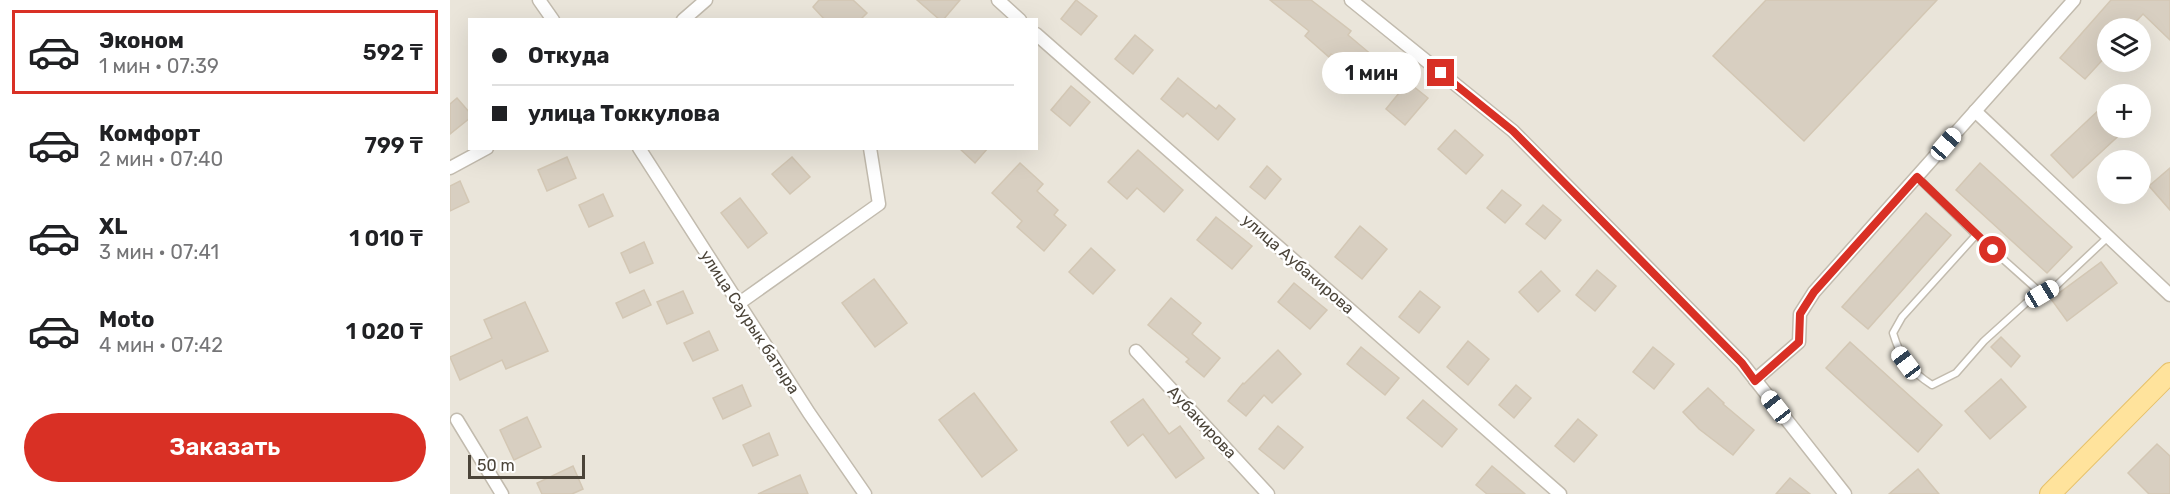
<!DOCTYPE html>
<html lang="ru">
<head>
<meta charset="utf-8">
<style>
  body { margin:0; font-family:Rubik,sans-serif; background:#f2f2f2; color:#202124; height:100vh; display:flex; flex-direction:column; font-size:22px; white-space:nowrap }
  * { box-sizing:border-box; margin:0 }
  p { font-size:20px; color:#757577 }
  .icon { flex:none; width:33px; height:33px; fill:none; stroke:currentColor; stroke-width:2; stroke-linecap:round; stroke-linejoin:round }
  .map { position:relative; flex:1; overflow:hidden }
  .details { display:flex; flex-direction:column; background:#fff; width:450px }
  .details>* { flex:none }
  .top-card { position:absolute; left:18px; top:18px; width:570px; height:132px; border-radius:0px; box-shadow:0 6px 24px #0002; display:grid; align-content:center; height:132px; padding:0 24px; background:#fff }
  .buttons { position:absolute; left:1647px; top:18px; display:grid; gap:12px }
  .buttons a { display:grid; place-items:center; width:54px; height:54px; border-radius:50%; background:#fff; box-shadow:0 6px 24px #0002; font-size:30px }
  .scale { position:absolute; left:18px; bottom:15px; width:117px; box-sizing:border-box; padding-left:6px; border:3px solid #4b4439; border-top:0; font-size:16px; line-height:21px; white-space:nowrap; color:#4b4439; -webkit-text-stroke:4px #fff; paint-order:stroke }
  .end { position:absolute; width:27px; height:27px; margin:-14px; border:8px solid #d93025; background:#fff; box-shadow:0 0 0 3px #fff }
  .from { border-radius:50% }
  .bubble { position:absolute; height:42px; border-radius:21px; background:#fff; box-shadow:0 6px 24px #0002; font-size:20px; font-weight:600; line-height:42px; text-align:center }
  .car { position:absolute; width:18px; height:36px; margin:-18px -9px; border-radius:8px; box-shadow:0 0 4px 2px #0007; background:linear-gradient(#fff 24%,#345 0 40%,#fff 0 76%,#345 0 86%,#fff 0) }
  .top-card b { display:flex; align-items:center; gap:21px; height:57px; font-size:22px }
  .top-card b+b { border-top:2px solid #e0e0e0 }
  .top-card i { width:15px; height:15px; background:#202124 }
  ul { padding:10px 0 0; list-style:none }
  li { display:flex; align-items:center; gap:18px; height:84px; margin:0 12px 9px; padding:0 12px; border:3px solid transparent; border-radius:0px }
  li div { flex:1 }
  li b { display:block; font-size:22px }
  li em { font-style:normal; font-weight:600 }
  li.current { border-color:#d93025 }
  li>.icon { width:54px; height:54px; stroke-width:1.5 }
  .cta { display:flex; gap:12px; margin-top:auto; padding:12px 24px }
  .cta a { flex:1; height:69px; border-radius:36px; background:#d93025; color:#fff; font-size:24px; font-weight:600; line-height:69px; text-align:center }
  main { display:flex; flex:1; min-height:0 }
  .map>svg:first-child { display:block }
</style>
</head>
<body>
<main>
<section class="details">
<ul>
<li class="current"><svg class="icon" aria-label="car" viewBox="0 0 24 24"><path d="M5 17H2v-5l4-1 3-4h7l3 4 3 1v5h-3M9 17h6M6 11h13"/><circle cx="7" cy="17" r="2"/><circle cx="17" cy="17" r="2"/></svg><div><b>Эконом</b><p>1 мин · 07:39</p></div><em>592 ₸</em></li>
<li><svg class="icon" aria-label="car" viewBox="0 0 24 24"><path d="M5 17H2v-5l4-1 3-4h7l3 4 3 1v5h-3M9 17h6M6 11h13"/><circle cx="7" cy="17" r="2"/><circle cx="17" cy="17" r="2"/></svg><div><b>Комфорт</b><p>2 мин · 07:40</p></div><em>799 ₸</em></li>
<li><svg class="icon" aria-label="car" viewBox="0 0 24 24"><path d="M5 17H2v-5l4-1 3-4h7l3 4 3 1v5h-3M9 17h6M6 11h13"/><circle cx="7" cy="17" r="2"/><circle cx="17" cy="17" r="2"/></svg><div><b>XL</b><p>3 мин · 07:41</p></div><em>1 010 ₸</em></li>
<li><svg class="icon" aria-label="car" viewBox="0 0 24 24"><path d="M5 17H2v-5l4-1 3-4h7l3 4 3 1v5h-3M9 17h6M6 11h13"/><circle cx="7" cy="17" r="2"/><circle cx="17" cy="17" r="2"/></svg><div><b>Moto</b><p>4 мин · 07:42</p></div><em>1 020 ₸</em></li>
</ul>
<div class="cta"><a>Заказать</a></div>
</section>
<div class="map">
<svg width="1720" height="494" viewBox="0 0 1720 494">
  <rect width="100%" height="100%" fill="#f6f3ec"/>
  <path fill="#eae5da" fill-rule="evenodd" d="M 0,0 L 1720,0 L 1720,494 L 0,494 ZM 20,20 L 586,20 L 586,148 L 20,148 ZM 1658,28 L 1690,28 L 1690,62 L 1658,62 ZM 1658,94 L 1690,94 L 1690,128 L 1658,128 ZM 1658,160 L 1690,160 L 1690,194 L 1658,194 Z"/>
  <g fill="#d8cfc1" stroke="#d3c7b4" stroke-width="1.5">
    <polygon points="369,0 403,0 417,13 410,20 375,20 363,7"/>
    <polygon points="467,0 510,0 493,20 490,20"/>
    <polygon points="626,0 647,16 631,35 611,19"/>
    <polygon points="820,0 861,0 901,31 898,35 923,56 920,59 932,69 919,86 881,54 879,57 855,36 859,31"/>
    <polygon points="1316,0 1487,0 1354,141 1263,56"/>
    <polygon points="1661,0 1720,0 1720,40 1693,14 1680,28 1658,28 1658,54 1635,79 1610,58"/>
    <polygon points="685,35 703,50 683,74 665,59"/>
    <polygon points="728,78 766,109 769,105 785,119 768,140 737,113 733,117 711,99"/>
    <polygon points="958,82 978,98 955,125 936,109"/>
    <polygon points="621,86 640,102 620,126 601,110"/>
    <polygon points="7,98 20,113 20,118 0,134 0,104"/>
    <polygon points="1652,107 1658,113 1658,128 1677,128 1623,178 1601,155"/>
    <polygon points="1005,130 1033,155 1016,174 988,149"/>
    <polygon points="509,148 538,148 525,163"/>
    <polygon points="688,150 733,190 714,212 687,188 677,199 658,182"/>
    <polygon points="117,157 126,178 97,191 88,170"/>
    <polygon points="342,157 360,177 340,194 322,174"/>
    <polygon points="570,163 593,184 587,191 608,210 604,215 616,225 594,251 567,227 572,221 542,193"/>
    <polygon points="1530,163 1622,247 1597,273 1506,190"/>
    <polygon points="817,166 831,179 815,199 800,187"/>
    <polygon points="1720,168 1720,210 1699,186"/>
    <polygon points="10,181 19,202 0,211 0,186"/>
    <polygon points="1052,190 1071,205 1055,223 1037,208"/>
    <polygon points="153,194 163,216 139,227 129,205"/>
    <polygon points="290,198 317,233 298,248 271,213"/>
    <polygon points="1093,205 1111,220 1095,239 1076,224"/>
    <polygon points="1476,213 1501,235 1418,329 1392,307"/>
    <polygon points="766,217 802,246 782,269 747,240"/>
    <polygon points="910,226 937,249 912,279 885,257"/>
    <polygon points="194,242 203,263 180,273 171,253"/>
    <polygon points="641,248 665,270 643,294 619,272"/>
    <polygon points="1651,262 1667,283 1617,321 1601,299"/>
    <polygon points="1147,270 1166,286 1145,311 1126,295"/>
    <polygon points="1091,271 1110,291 1088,312 1069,292"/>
    <polygon points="424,279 457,323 425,347 392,303"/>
    <polygon points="844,283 877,310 860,329 828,302"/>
    <polygon points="194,290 201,305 173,318 166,303"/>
    <polygon points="233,291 243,313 217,324 207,302"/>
    <polygon points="970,291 990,307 969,333 949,317"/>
    <polygon points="721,298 751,323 742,334 770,358 754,377 736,362 739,359 698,325"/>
    <polygon points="75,302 98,351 56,369 52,360 10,380 0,357 42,338 34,320"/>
    <polygon points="259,331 268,350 243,361 234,343"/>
    <polygon points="1551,337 1570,356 1561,367 1541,347"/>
    <polygon points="1018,341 1039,359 1018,385 997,367"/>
    <polygon points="1400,342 1492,425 1468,452 1376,368"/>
    <polygon points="911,347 949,378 935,395 897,364"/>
    <polygon points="1203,347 1224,364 1204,389 1183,372"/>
    <polygon points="828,350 851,374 822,403 814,395 796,416 778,401 793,383 794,384"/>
    <polygon points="1551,379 1576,407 1540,439 1515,411"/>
    <polygon points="292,385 301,406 273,419 263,398"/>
    <polygon points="1066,385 1081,398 1064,418 1049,405"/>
    <polygon points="1258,388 1274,403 1273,404 1304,430 1283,455 1249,429 1233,412"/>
    <polygon points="524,393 567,450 532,477 489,420"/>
    <polygon points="693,399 719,434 730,426 754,458 726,478 693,434 678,446 661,422"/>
    <polygon points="973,400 1007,429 992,447 957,418"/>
    <polygon points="77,417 91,447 64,460 50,430"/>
    <polygon points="1128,419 1147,435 1124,462 1105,446"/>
    <polygon points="828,426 853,447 834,469 809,449"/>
    <polygon points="319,433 328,455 303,466 293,445"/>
    <polygon points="1707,444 1720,456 1720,494 1699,494 1678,473"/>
    <polygon points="123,466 133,489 122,494 92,494 87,483"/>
    <polygon points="1042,466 1075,494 1037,494 1026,485"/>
    <polygon points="1468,469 1489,494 1439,494"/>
    <polygon points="350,475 358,494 308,494"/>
    <polygon points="1340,478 1360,494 1326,494"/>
  </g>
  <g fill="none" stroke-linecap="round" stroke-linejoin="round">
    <defs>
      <g id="lane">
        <polyline points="1467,177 1526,235 1592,294"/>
        <path d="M 1526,235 L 1452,317 L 1443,333 C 1451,359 1459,370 1482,385 L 1506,373 L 1534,341 L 1576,303 L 1607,285 L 1658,237"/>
      </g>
      <g id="street">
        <polyline points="89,0 103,20"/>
        <polyline points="548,0 570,20"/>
        <polyline points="901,0 1063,131 1292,363 1395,494"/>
        <polyline points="233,20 256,0"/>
        <polyline points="586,34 1110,494"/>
        <polyline points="1525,111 1720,295"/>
        <polyline points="189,148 359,413 415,494"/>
        <polyline points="0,168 37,148"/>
        <polyline points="288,304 429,204 420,148"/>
        <polyline points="686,351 818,494"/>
        <polyline points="1305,380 1349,342 1350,314 1364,292 1624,0"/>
        <polyline points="7,420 52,494"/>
      </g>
      <polyline id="primary" points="1600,494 1720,373"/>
    </defs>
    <use href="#lane" stroke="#c2bbae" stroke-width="9"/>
    <use href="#street" stroke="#c2bbae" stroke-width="15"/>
    <use href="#primary" stroke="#e6c16a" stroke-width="22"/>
    <use href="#lane" stroke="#fff" stroke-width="6"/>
    <use href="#street" stroke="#fff" stroke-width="12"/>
    <use href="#primary" stroke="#ffe39c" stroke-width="20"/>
  </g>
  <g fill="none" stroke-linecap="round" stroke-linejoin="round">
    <polyline stroke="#d93025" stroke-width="8" points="991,73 1063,131 1292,363 1305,381 1349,342 1350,314 1364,292 1467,177 1543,250"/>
  </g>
  <g text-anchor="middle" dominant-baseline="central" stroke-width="5" stroke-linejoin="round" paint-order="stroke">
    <g font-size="16" fill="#4b4439" stroke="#fff">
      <text transform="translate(848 264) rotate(41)">улица Аубакирова</text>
      <text transform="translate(300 322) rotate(57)">улица Саурык батыра</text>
      <text transform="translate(752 422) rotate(47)">Аубакирова</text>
    </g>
  </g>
</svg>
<div class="buttons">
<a><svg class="icon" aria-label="layers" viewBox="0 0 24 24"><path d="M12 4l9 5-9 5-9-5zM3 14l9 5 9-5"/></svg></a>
<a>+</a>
<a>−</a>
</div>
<div class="scale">50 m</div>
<i class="end from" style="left:1543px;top:250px"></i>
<i class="end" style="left:991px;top:73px"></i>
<div class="bubble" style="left:872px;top:52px;width:99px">1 мин</div>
<i class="car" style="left:1496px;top:144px;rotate:41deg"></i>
<i class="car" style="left:1592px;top:294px;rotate:59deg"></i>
<i class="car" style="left:1456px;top:363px;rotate:323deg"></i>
<i class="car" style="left:1326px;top:407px;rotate:322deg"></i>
<div class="top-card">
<b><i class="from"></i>Откуда</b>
<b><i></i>улица Токкулова</b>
</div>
</div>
</main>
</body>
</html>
